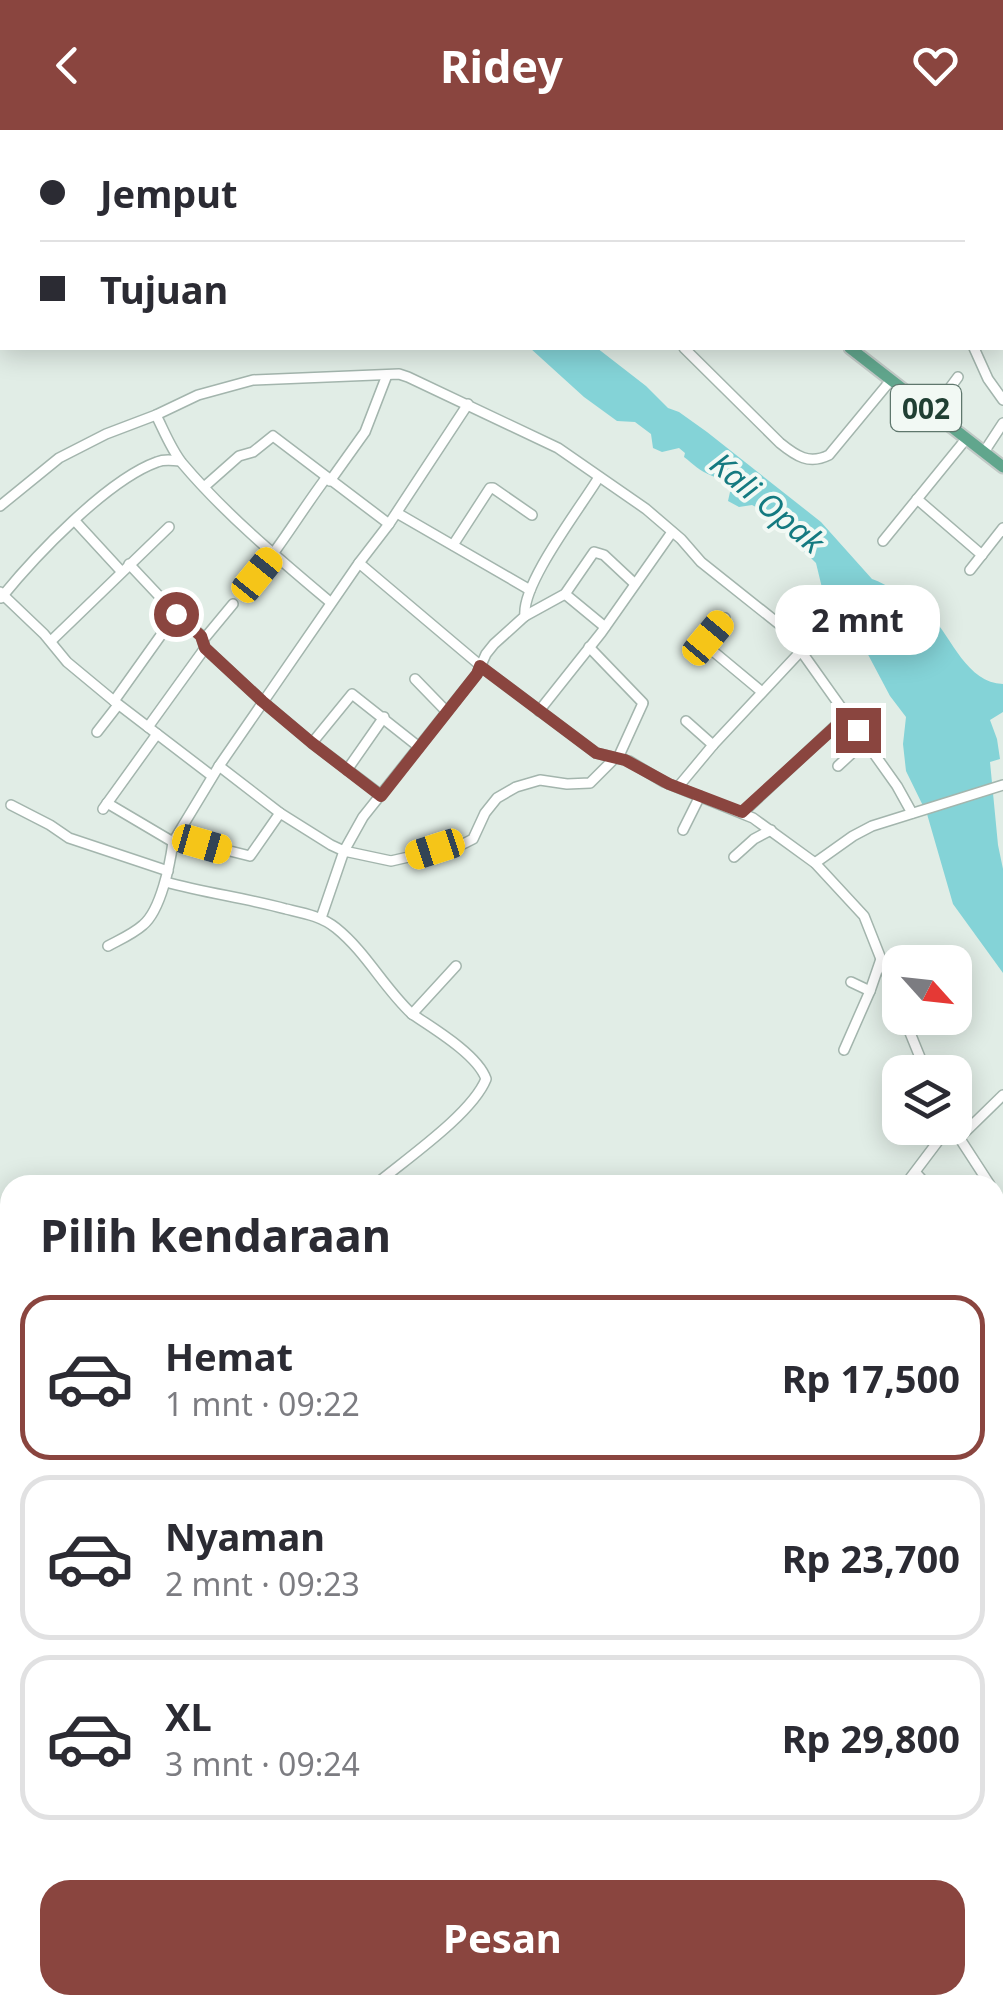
<!DOCTYPE html>
<html lang="id">
<head>
<meta charset="utf-8">
<style>
  body { margin:0; font-family:"Noto Sans",sans-serif; background:#f7f7f7; color:#2b2b33; height:100vh; display:flex; flex-direction:column; font-size:38px; white-space:nowrap }
  * { box-sizing:border-box; margin:0 }
  p { font-size:32px; color:#7c7c81 }
  .icon { flex:none; width:55px; height:55px; fill:none; stroke:currentColor; stroke-width:2; stroke-linecap:round; stroke-linejoin:round }
  .map { position:relative; flex:1; overflow:hidden }
  .panel { position:absolute; left:0px; top:1045px; width:1005px; height:840px; display:flex; flex-direction:column; background:#fff; border-radius:30px 30px 0 0; box-shadow:0 5px 25px #0003 }
  .panel>* { flex:none }
  .banner { position:absolute; left:0px; top:0px; width:1005px; height:220px; box-shadow:0 5px 25px #0003; display:grid; align-content:center; height:220px; padding:0 40px; background:#fff }
  .needle { width:65px; rotate:117deg }
  .buttons { position:absolute; left:882px; top:815px; display:grid; gap:20px }
  .buttons a { display:grid; place-items:center; width:90px; height:90px; border-radius:20px; background:#fff; box-shadow:0 5px 25px #0003; font-size:50px }
  .end { position:absolute; width:45px; height:45px; margin:-22px; border:12px solid #8a453f; background:#fff; box-shadow:0 0 0 5px #fff }
  .from { border-radius:50% }
  .bubble { position:absolute; height:70px; border-radius:30px; background:#fff; box-shadow:0 5px 25px #0003; font-size:32px; font-weight:700; line-height:70px; text-align:center }
  .car { position:absolute; width:30px; height:60px; margin:-30px -15px; border-radius:12px; box-shadow:0 0 8px 2px #0007; background:linear-gradient(#f5c518 24%,#345 0 40%,#f5c518 0 76%,#345 0 86%,#f5c518 0) }
  .banner b { display:flex; align-items:center; gap:35px; height:95px; font-size:38px }
  .banner b+b { border-top:2px solid #e1e1e2 }
  .banner i { width:25px; height:25px; background:#2b2b33 }
  ul { padding:0; list-style:none }
  li { display:flex; align-items:center; gap:30px; height:165px; margin:0 20px 15px; padding:0 20px; border:5px solid #e1e1e2; border-radius:30px }
  li div { flex:1 }
  li b { display:block; font-size:38px }
  li em { font-style:normal; font-weight:700 }
  li.current { border-color:#8a453f }
  li>.icon { width:90px; height:90px; stroke-width:1.5 }
  h2 { padding:0 40px; font-size:45px; line-height:120px }
  .button { display:flex; gap:20px; margin-top:auto; padding:20px 40px }
  .button a { flex:1; height:115px; border-radius:30px; background:#8a453f; color:#fff; font-size:40px; font-weight:700; line-height:115px; text-align:center }
  header { display:flex; justify-content:space-between; align-items:center; height:130px; padding:0 40px; background:#8a453f; color:#fff; font-size:45px; font-weight:700 }
  .map>svg:first-child { display:block }
</style>
</head>
<body>
<header><svg class="icon" aria-label="back" viewBox="0 0 24 24"><path d="M15 5l-7 7 7 7"/></svg>Ridey<svg class="icon" aria-label="heart" viewBox="0 0 24 24"><path d="M12 20l-8-8c-3-5 5-10 8-4 3-6 11-1 8 4z"/></svg></header>
<div class="map">
<svg width="1003" height="1885" viewBox="0 0 1003 1885">
  <rect width="100%" height="100%" fill="#e1ede6"/>
  <path fill="#84d3d7" d="M 530,218 L 597,218 L 646,256 L 668,278 L 679,282 L 707,302 L 821,392 L 872,449 C 885,453 921,476 931,486 C 952,508 967,553 1003,554 L 1003,582 L 990,590 L 997,609 L 1000,629 L 990,632 L 998,715 L 1003,739 L 1003,843 L 953,774 L 927,684 L 906,641 L 903,614 L 906,587 L 890,566 L 855,500 L 823,462 L 816,433 L 762,380 L 752,375 L 739,377 L 728,371 L 732,353 C 724,348 718,349 710,345 C 700,341 693,334 684,327 L 685,323 L 679,318 L 662,322 L 653,318 L 651,304 L 635,292 L 617,291 L 584,267 Z"/>
  <g fill="none" stroke-linecap="round" stroke-linejoin="round">
    <polyline stroke="#84d3d7" stroke-width="2.5" points="805,0 814,2"/>
    <defs>
      <g id="minor">
        <polyline points="930,0 932,2"/>
        <polyline points="289,1 289,0"/>
        <polyline points="43,2 44,0"/>
        <polyline points="409,2 410,0"/>
        <polyline points="452,2 453,0"/>
        <polyline points="857,2 859,0"/>
        <polyline points="0,9 2,9"/>
        <polyline points="1002,11 1003,10"/>
        <polyline points="0,51 2,49"/>
        <polyline points="1002,124 1003,124"/>
        <polyline points="1002,182 1003,182"/>
        <path d="M 684,218 L 780,313 C 796,326 809,335 829,325 L 891,250"/>
        <polyline points="974,218 988,249 1003,270"/>
        <polyline points="932,282 958,247"/>
        <path d="M 156,285 C 164,301 171,319 182,333 C 225,384 279,429 330,472"/>
        <polyline points="984,322 1003,293"/>
        <polyline points="330,351 365,302 387,245"/>
        <polyline points="204,357 239,326 253,322 273,306 389,394"/>
        <polyline points="917,369 982,425"/>
        <polyline points="0,376 59,328 106,304 156,285 198,265 253,250 399,244 408,247 558,318 646,379 681,409 701,432 794,506 801,521 897,656 912,683"/>
        <polyline points="397,383 530,460"/>
        <polyline points="75,391 121,441"/>
        <polyline points="883,411 966,309"/>
        <polyline points="453,415 490,358 493,358 532,385"/>
        <polyline points="359,433 389,394 468,274"/>
        <polyline points="129,434 176,484 201,505 205,518 262,571 312,613 381,665"/>
        <polyline points="970,440 1003,398"/>
        <path d="M 257,445 C 282,414 302,380 326,348"/>
        <polyline points="0,462 44,504 67,532 114,571 212,646"/>
        <polyline points="565,464 605,497"/>
        <path d="M 1,468 C 35,426 107,350 157,332 C 164,329 172,330 180,331"/>
        <polyline points="525,486 565,464 594,422 604,425 635,454"/>
        <polyline points="725,488 708,508 708,517 762,562"/>
        <polyline points="204,509 233,474"/>
        <polyline points="51,511 169,397"/>
        <polyline points="799,513 814,510 837,491"/>
        <polyline points="589,517 643,573 618,628"/>
        <polyline points="415,549 447,582"/>
        <polyline points="114,571 176,484"/>
        <polyline points="539,581 601,503 672,402"/>
        <polyline points="686,591 713,615"/>
        <polyline points="148,597 205,518"/>
        <polyline points="97,602 118,575"/>
        <polyline points="312,613 352,564 419,617"/>
        <polyline points="219,636 280,683"/>
        <polyline points="838,636 865,611"/>
        <polyline points="347,640 384,587"/>
        <polyline points="678,657 713,615 801,521"/>
        <polyline points="107,673 173,712 219,636 359,433 488,542 596,623 629,631 664,652 753,688 815,733 864,786 900,877"/>
        <polyline points="11,675 50,695 69,708 168,741"/>
        <polyline points="103,679 157,604"/>
        <polyline points="742,683 847,585"/>
        <polyline points="683,700 700,666"/>
        <polyline points="734,727 754,709 771,700"/>
        <polyline points="815,733 853,706 872,696 1003,655"/>
        <path d="M 166,752 C 205,763 246,768 286,779 C 303,783 321,786 336,798 C 366,822 384,858 412,884 L 456,836"/>
        <polyline points="321,788 344,721 391,731 461,715 473,709 485,683 497,668 516,657 540,650 567,654 590,653 615,628"/>
        <path d="M 108,816 C 119,810 133,804 143,795 C 161,780 170,734 173,712 L 202,714 L 250,726 L 280,683 L 331,715 L 344,721 L 363,687 L 477,544 L 486,524 L 494,514 L 525,486 C 521,454 581,377 599,347"/>
        <polyline points="851,852 870,861"/>
        <polyline points="904,888 926,942"/>
        <polyline points="844,920 870,861 881,829"/>
        <polyline points="953,998 990,1055"/>
        <polyline points="959,1008 1003,965"/>
        <polyline points="916,1043 927,1055"/>
        <path d="M 375,1055 C 406,1029 472,984 486,949 C 478,925 433,898 412,884"/>
        <polyline points="905,1055 948,998"/>
        <polyline points="995,1063 1003,1076"/>
        <polyline points="995,1108 1003,1102"/>
        <polyline points="1000,1144 1003,1141"/>
        <polyline points="995,1233 1003,1220"/>
        <polyline points="995,1340 1003,1347"/>
        <polyline points="995,1472 1003,1477"/>
        <polyline points="995,1502 1003,1489"/>
        <polyline points="995,1554 1003,1567"/>
        <polyline points="0,1558 10,1549"/>
        <polyline points="995,1612 1003,1607"/>
        <polyline points="995,1631 1003,1642"/>
        <polyline points="1000,1718 997,1761 1003,1776"/>
        <polyline points="0,1817 10,1824"/>
        <polyline points="995,1869 1003,1859"/>
        <polyline points="586,1875 604,1885"/>
        <polyline points="680,1875 695,1885"/>
        <polyline points="778,1875 828,1885"/>
        <polyline points="706,1885 716,1875"/>
        <polyline points="987,1885 987,1879 990,1875"/>
      </g>
      <g id="major">
        <polyline points="573,0 576,2"/>
        <polyline points="850,218 1003,337"/>
      </g>
    </defs>
    <use href="#minor" stroke="#a3b5ad" stroke-width="12"/>
    <use href="#major" stroke="#c1c9c6" stroke-width="15"/>
    <use href="#minor" stroke="#fff" stroke-width="9"/>
    <use href="#major" stroke="#61a68d" stroke-width="11"/>
  </g>
  <g fill="none" stroke-linecap="round" stroke-linejoin="round">
    <polyline stroke="#8a453f" stroke-width="12" points="176,484 201,506 205,518 262,571 312,613 381,666 477,544 480,536 596,623 625,630 669,654 742,682 848,585 858,600"/>
  </g>
  <g text-anchor="middle" dominant-baseline="central" stroke-width="8" stroke-linejoin="round" paint-order="stroke">
    <rect fill="#f2f9f4" stroke="#5f776d" stroke-width="2.5" x="891" y="255" width="70" height="46" rx="8"/>
    <g font-size="28" font-weight="bold" fill="#203f33">
      <text x="926" y="278">002</text>
    </g>
    <g font-size="32" font-style="italic" fill="#147a80" stroke="#f2f9f4">
      <text transform="translate(768 372) rotate(40)">Kali Opak</text>
    </g>
  </g>
</svg>
<div class="buttons">
<a><svg class="needle" viewBox="-14 -14 28 28"><path d="M0-13l5 13h-10z" fill="#e53935"/><path d="M0 13l5-13h-10z" fill="#7c7c81"/></svg></a>
<a><svg class="icon" aria-label="layers" viewBox="0 0 24 24"><path d="M12 4l9 5-9 5-9-5zM3 14l9 5 9-5"/></svg></a>
</div>
<i class="end from" style="left:176px;top:484px"></i>
<i class="end" style="left:858px;top:600px"></i>
<div class="bubble" style="left:775px;top:455px;width:165px">2 mnt</div>
<i class="car" style="left:257px;top:445px;rotate:39deg"></i>
<i class="car" style="left:708px;top:508px;rotate:40deg"></i>
<i class="car" style="left:202px;top:714px;rotate:106deg"></i>
<i class="car" style="left:435px;top:719px;rotate:252deg"></i>
<div class="banner">
<b><i class="from"></i>Jemput</b>
<b><i></i>Tujuan</b>
</div>
<section class="panel">
<h2>Pilih kendaraan</h2>
<ul>
<li class="current"><svg class="icon" aria-label="car" viewBox="0 0 24 24"><path d="M5 17H2v-5l4-1 3-4h7l3 4 3 1v5h-3M9 17h6M6 11h13"/><circle cx="7" cy="17" r="2"/><circle cx="17" cy="17" r="2"/></svg><div><b>Hemat</b><p>1 mnt · 09:22</p></div><em>Rp 17,500</em></li>
<li><svg class="icon" aria-label="car" viewBox="0 0 24 24"><path d="M5 17H2v-5l4-1 3-4h7l3 4 3 1v5h-3M9 17h6M6 11h13"/><circle cx="7" cy="17" r="2"/><circle cx="17" cy="17" r="2"/></svg><div><b>Nyaman</b><p>2 mnt · 09:23</p></div><em>Rp 23,700</em></li>
<li><svg class="icon" aria-label="car" viewBox="0 0 24 24"><path d="M5 17H2v-5l4-1 3-4h7l3 4 3 1v5h-3M9 17h6M6 11h13"/><circle cx="7" cy="17" r="2"/><circle cx="17" cy="17" r="2"/></svg><div><b>XL</b><p>3 mnt · 09:24</p></div><em>Rp 29,800</em></li>
</ul>
<div class="button"><a>Pesan</a></div>
</section>
</div>
</body>
</html>
